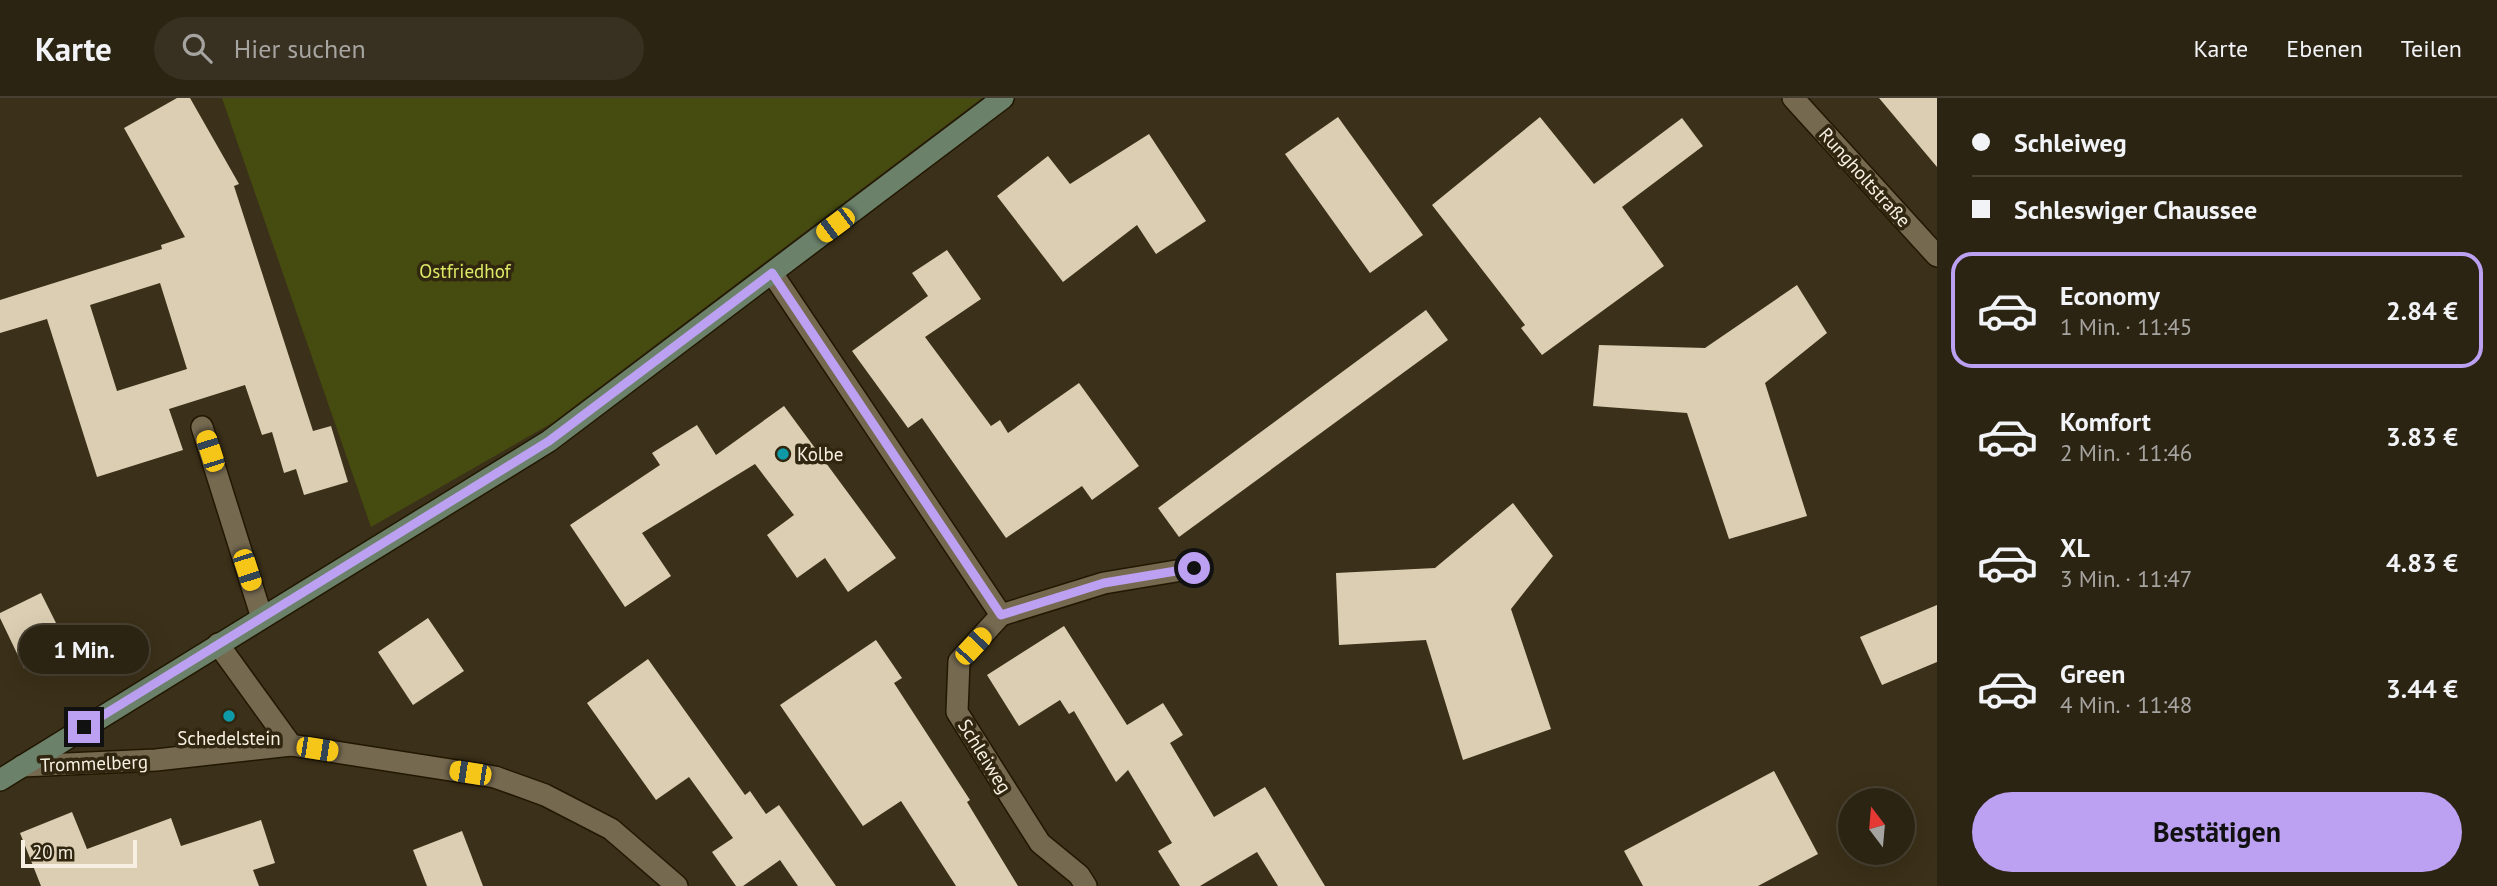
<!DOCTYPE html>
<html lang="de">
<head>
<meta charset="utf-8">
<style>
  body { margin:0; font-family:"PT Sans",sans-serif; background:#383021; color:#f1f3f6; height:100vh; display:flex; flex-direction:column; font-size:26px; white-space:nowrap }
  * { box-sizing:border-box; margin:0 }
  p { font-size:23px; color:#a6a4a0 }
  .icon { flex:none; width:38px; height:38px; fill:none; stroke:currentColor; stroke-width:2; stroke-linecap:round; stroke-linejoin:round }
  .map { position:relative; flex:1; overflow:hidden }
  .drawer { display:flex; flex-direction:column; background:#2c2413; width:560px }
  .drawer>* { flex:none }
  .guide { display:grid; align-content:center; height:154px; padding:0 35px; background:#2c2413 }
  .needle { width:46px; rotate:344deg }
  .buttons { position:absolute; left:1838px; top:690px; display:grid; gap:14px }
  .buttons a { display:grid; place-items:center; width:77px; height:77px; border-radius:50%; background:#2c2413; box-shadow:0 7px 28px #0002,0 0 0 2px #484133; font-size:35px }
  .scale { position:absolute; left:21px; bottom:18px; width:116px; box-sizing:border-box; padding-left:7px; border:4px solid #f7f0e2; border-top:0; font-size:19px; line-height:24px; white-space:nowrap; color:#f7f0e2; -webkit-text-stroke:5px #31260f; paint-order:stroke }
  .end { position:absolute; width:32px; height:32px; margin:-16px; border:9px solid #bca0f2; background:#111; box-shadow:0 0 0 4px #111 }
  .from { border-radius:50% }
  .bubble { position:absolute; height:49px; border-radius:24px; background:#2c2413; box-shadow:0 7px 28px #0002,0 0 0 2px #484133; font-size:23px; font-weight:700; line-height:49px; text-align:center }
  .car { position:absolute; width:21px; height:42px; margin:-21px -10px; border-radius:9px; box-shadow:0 0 5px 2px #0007; background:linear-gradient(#f5c518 24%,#345 0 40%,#f5c518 0 76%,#345 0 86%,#f5c518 0) }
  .guide b { display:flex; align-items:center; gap:24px; height:66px; font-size:26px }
  .guide b+b { border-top:2px solid #484133 }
  .guide i { width:18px; height:18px; background:#f1f3f6 }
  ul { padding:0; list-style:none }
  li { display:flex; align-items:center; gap:21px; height:116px; margin:0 14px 10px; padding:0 21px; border:4px solid transparent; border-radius:21px }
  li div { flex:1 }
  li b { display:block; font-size:26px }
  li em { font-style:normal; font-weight:700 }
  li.active { border-color:#bca0f2 }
  li>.icon { width:63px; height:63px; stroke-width:1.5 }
  .cta { display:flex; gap:14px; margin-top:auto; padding:14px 35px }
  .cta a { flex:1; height:80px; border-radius:42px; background:#bca0f2; color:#111; font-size:28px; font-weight:700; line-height:80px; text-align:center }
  header { display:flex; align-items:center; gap:42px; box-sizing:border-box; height:98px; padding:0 35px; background:#2c2413; border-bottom:2px solid #484133 }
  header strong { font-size:33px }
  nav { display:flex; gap:38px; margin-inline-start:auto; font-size:24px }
  .search { width:490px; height:63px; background:#383021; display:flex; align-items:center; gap:18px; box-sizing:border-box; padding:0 24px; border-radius:38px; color:#a6a4a0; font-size:26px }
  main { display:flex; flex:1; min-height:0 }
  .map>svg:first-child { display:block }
</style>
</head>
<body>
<header>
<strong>Karte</strong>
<div class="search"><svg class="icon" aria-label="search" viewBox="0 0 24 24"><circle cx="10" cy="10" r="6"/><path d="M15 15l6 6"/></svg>Hier suchen</div>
<nav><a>Karte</a><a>Ebenen</a><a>Teilen</a></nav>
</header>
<main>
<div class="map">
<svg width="1937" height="788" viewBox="0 0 1937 788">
  <rect width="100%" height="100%" fill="#3b3019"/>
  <polygon fill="#464c0f" points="222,0 982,0 552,325 371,429"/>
  <g fill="#dbceb2" fill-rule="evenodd">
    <path d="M 177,0 L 190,0 L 239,86 L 234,88 L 313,333 L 331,328 L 348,384 L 304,397 L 296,371 L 284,375 L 272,334 L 262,337 L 245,287 L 169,311 L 183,352 L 97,379 L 47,221 L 0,235 L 0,202 L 162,151 L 161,147 L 185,139 L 124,30 ZM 160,185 L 187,271 L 117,293 L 90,207 Z"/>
    <polygon points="1879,0 1937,0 1937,69"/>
    <polygon points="1338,19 1423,137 1370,175 1285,56"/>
    <polygon points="1540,19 1594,86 1682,20 1703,48 1622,109 1664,168 1542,257 1521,230 1525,227 1432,107"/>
    <polygon points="1149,36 1206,123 1156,156 1137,127 1063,184 997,98 1048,58 1070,86"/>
    <polygon points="947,152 981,201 925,239 991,328 1000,322 1008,335 1079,285 1139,368 1092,402 1082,388 1006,440 922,320 908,330 852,253 928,198 912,175"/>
    <polygon points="1797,187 1827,235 1765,285 1807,418 1729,441 1687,315 1593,308 1599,247 1705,250"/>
    <polygon points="1426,212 1448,242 1179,439 1158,410"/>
    <polygon points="784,308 896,460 848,494 825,460 797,480 767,437 794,417 755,366 642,435 671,478 625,509 570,427 660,367 652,355 697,327 716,357"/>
    <polygon points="1513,405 1553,458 1511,511 1551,631 1463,662 1426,542 1339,547 1336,475 1435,470"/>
    <polygon points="41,495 68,549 24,570 0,520 0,515"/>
    <polygon points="1937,507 1937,564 1882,587 1860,539"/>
    <polygon points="428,520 464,573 413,607 378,554"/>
    <polygon points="1064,528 1127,627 1163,605 1183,637 1170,645 1214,719 1265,689 1325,788 1278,788 1257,754 1200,788 1180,788 1158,753 1172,745 1128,672 1116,684 1074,613 1069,616 1060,602 1019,628 987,577"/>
    <polygon points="876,542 902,580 894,585 970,702 967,704 1018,788 956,788 901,703 863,728 780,607"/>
    <polygon points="648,561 745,697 750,693 766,716 779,707 836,788 798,788 780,762 743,788 736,788 712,754 733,740 689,679 656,702 587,605"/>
    <polygon points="1774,673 1818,756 1758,788 1643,788 1624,753"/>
    <polygon points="72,714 87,751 171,720 181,748 261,722 275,765 253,772 259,788 41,788 20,735"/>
    <polygon points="462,733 483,788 427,788 413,752"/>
  </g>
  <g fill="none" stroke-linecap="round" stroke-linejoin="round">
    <defs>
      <polyline id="lane" points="202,329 262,520"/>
      <g id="street">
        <polyline points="1793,0 1937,158"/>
        <polyline points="772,175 1001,517 959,563 957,614 1040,745 1079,777 1086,788"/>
        <polyline points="1001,517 1104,485 1194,470"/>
        <polyline points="218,546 291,647 495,679 545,697 611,731 677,788"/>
        <polyline points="22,668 156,662 291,647"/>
      </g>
      <polyline id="secondary" points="0,682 549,343 1003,0"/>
    </defs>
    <use href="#lane" stroke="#221802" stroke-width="24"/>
    <use href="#street" stroke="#221802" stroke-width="24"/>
    <use href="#secondary" stroke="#221802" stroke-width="24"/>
    <use href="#lane" stroke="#756950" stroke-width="21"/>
    <use href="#street" stroke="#756950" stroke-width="21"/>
    <use href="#secondary" stroke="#6b816a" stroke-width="21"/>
  </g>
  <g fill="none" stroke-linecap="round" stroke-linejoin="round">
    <polyline stroke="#bca0f2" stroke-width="9" points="84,629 549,343 772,175 1001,517 1104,485 1194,470"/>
  </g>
  <g fill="#0f9aa8" stroke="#31260f" stroke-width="2.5">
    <circle cx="783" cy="356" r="7"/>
    <circle cx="229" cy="618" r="7"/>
  </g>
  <g text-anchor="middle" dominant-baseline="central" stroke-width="7" stroke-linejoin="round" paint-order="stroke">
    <g font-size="19" fill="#f7f0e2" stroke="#31260f">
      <text transform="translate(1865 79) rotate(48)">Rungholtstraße</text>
      <text transform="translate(985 658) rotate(58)">Schleiweg</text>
      <text transform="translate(94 665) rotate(-2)">Trommelberg</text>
    </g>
    <g font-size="19" fill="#dce966" stroke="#31260f">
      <text x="465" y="173">Ostfriedhof</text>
    </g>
    <g font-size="19" fill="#f7f0e2" stroke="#31260f" text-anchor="start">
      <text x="797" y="356">Kolbe</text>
      <text x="229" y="640" text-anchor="middle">Schedelstein</text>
    </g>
  </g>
</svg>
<div class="buttons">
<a><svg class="needle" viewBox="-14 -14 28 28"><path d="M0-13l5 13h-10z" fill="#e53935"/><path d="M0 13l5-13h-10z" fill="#a6a4a0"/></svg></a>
</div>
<div class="scale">20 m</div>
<i class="end from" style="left:1194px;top:470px"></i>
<i class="end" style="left:84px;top:629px"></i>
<div class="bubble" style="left:19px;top:527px;width:130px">1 Min.</div>
<i class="car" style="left:835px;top:127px;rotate:233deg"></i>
<i class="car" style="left:210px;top:353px;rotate:342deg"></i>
<i class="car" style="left:247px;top:472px;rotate:162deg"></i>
<i class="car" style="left:973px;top:548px;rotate:43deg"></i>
<i class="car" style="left:317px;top:651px;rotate:99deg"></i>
<i class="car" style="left:470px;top:675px;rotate:279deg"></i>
</div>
<section class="drawer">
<div class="guide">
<b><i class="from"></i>Schleiweg</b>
<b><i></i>Schleswiger Chaussee</b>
</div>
<ul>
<li class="active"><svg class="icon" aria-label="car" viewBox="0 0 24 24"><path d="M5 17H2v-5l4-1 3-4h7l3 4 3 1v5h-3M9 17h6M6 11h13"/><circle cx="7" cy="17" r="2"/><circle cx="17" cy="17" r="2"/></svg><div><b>Economy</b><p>1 Min. · 11:45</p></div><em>2.84 €</em></li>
<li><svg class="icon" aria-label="car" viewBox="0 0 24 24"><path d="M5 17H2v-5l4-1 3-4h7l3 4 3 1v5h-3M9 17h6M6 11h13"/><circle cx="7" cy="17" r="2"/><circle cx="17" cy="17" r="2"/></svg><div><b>Komfort</b><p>2 Min. · 11:46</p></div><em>3.83 €</em></li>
<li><svg class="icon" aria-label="car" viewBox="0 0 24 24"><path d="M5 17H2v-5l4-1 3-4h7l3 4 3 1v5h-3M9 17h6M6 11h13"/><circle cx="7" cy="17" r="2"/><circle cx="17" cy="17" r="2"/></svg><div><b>XL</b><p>3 Min. · 11:47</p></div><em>4.83 €</em></li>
<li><svg class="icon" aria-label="car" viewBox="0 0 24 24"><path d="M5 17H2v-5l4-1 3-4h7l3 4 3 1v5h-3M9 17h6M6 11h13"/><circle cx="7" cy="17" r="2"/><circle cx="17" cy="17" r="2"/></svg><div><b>Green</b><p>4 Min. · 11:48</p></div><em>3.44 €</em></li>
</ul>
<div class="cta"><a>Bestätigen</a></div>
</section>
</main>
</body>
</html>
